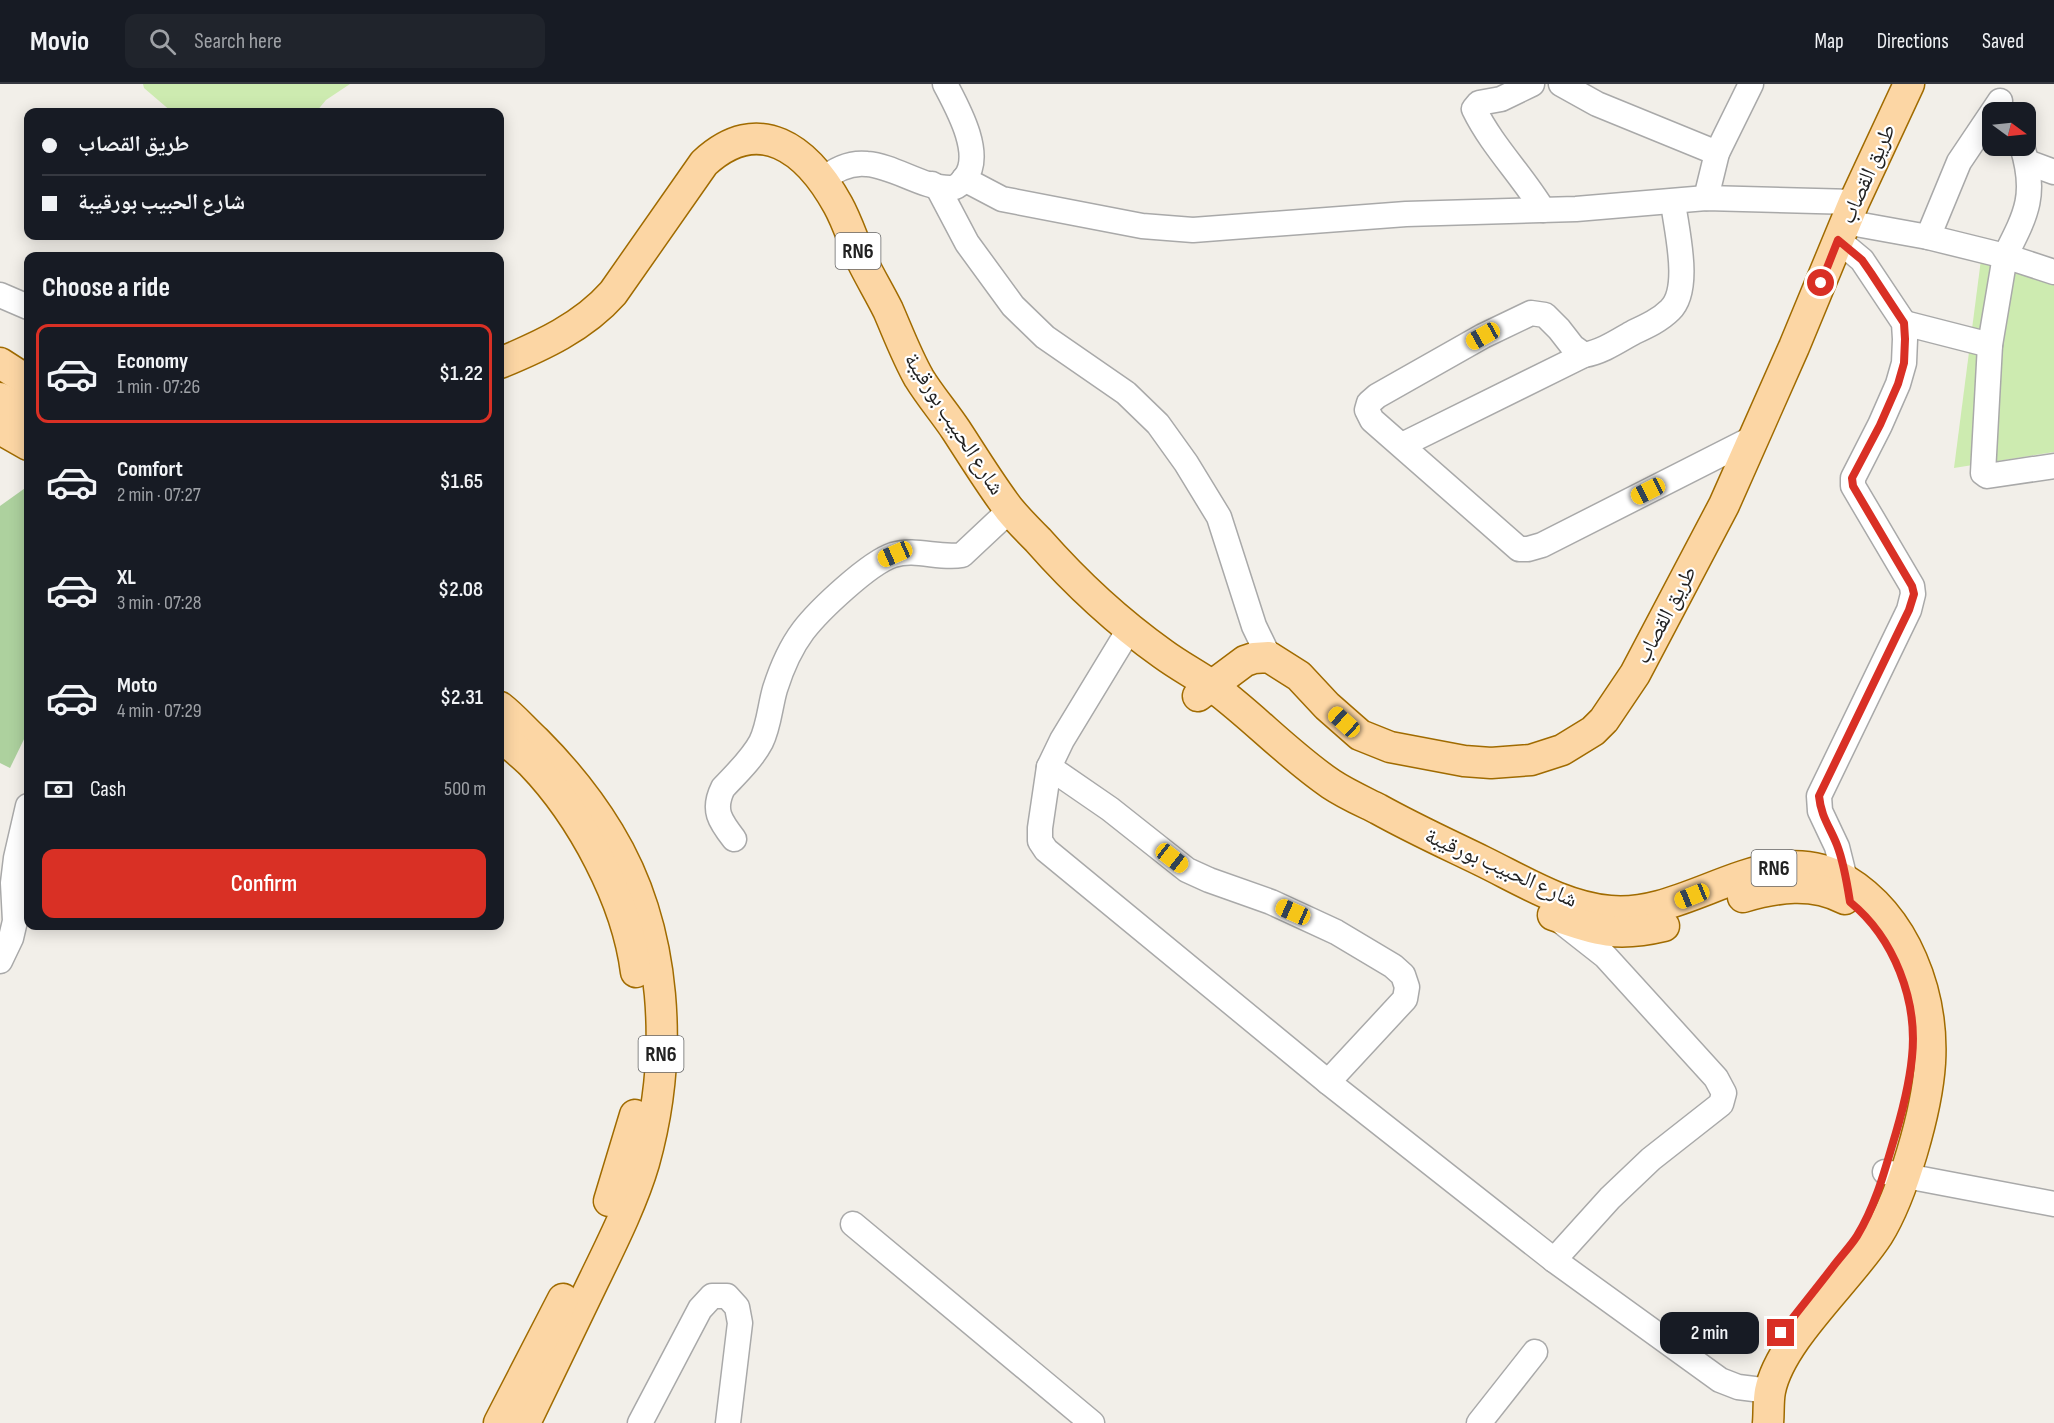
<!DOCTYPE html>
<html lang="en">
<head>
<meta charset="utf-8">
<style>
  body { margin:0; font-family:"Sofia Sans Condensed","Noto Naskh Arabic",sans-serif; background:#20242c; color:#f1f3f6; height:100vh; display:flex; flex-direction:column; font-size:22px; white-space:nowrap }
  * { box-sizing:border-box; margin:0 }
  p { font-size:20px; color:#9ea1a6 }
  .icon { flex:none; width:33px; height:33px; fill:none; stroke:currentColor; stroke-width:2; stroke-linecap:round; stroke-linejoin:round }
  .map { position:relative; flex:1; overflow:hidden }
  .panel { position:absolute; left:24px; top:168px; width:480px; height:678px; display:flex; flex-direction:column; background:#171b24; border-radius:12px; box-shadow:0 3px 15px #0003 }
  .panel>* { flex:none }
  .top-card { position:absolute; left:24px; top:24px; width:480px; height:132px; border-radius:12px; box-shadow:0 3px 15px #0003; display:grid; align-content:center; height:132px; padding:0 18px; background:#171b24 }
  .needle { width:39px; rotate:105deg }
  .tools { position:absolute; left:1982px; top:18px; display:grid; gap:12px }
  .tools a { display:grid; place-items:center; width:54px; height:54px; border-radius:12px; background:#171b24; box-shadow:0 3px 15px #0003; font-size:30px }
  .end { position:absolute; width:27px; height:27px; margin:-14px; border:8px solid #d93025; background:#fff; box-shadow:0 0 0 3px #fff }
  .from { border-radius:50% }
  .bubble { position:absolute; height:42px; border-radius:12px; background:#171b24; box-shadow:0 3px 15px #0003; font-size:20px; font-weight:600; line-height:42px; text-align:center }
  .car { position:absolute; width:18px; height:36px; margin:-18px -9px; border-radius:8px; box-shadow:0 0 4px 2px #0007; background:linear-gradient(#f5c518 24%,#345 0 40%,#f5c518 0 76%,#345 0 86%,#f5c518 0) }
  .top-card b { display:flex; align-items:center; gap:21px; height:57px; font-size:22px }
  .top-card b+b { border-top:2px solid #363941 }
  .top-card i { width:15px; height:15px; background:#f1f3f6 }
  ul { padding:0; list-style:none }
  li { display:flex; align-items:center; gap:18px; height:99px; margin:0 12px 9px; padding:0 6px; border:3px solid transparent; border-radius:12px }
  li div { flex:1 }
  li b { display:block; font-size:22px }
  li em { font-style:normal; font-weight:600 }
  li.on { border-color:#d93025 }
  li>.icon { width:54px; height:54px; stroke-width:1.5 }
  h2 { padding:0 18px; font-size:27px; line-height:72px }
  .pay { display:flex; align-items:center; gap:15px; height:66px; padding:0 18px; font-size:22px }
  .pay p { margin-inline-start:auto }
  .primary-button { display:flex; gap:12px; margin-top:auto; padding:12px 18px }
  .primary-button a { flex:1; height:69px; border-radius:12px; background:#d93025; color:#fff; font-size:24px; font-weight:600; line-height:69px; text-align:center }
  header { display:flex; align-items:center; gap:36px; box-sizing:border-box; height:84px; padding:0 30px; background:#171b24; border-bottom:2px solid #363941 }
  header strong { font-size:28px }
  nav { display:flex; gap:33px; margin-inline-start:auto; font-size:21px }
  .search { width:420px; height:54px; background:#20242c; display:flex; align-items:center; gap:15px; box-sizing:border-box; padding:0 21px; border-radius:12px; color:#9ea1a6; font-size:22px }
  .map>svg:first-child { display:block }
</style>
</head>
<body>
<header>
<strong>Movio</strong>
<div class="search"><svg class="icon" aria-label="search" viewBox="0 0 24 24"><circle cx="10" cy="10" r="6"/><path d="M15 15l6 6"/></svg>Search here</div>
<nav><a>Map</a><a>Directions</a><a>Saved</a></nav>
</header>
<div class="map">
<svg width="2054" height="1339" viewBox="0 0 2054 1339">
  <rect width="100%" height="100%" fill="#f2efe9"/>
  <g fill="#cdebb0">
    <polygon points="143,0 350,0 326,16 316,28 172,28 144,4"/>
    <polygon points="1983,160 2054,175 2054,368 1954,384"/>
  </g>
  <polygon fill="#add19e" points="28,402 28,647 10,684 0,679 0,422"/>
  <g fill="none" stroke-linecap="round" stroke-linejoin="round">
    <defs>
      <g id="minor">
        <path d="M 1532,0 L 1501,15 L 1479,19 L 1474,25 C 1492,62 1522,91 1543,126"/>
        <polyline points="1561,0 1597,20 1717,69"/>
        <polyline points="2027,78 2054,88"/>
        <polyline points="964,95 1002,115 1142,142 1193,146 1406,130 1576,125 1706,114 1854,118"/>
        <path d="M 821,97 C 834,86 849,78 867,80 C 894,82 923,104 950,104 C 957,104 961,99 965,94 C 984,70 957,23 945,0"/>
        <polyline points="932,100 938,104 967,159 1013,222 1045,253 1126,309 1158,340 1186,379 1219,433 1254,542 1269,573"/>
        <polyline points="1706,114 1717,69 1751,0"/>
        <path d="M 1673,118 C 1676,145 1692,205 1670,226 C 1660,236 1647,242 1634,248 C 1618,257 1602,268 1584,271 L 1573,263 L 1559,245 L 1545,231 L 1531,229 L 1483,252 L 1377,312 L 1369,319 L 1367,326 L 1372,336 L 1519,465 L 1528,465 L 1542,461 L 1755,353"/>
        <path d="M 1845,138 L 1928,153 L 2005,172 C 2027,129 2037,110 2022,62"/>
        <polyline points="1928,153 1959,78 2000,17"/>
        <polyline points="1838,156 1862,176 1904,239 1905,255 1904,279 1898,300 1880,341 1853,394 1853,402 1912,502 1913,510 1909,526 1819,712 1820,727 1837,763 1849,811"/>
        <polyline points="2054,188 2005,172 1990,261 1983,389 1987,392 2054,382"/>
        <polyline points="0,211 28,223"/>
        <polyline points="1904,239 1990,261"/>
        <polyline points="1402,361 1584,271"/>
        <polyline points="1130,544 1062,656 1049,683 1040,744 1040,757 1046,766 1328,998 1554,1176 1720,1296 1738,1303 1770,1307"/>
        <polyline points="1049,683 1110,725 1187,786 1209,796 1271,818 1336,848 1393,882 1403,891 1407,903 1405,915 1328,998"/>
        <path d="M 734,755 C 720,737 712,726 723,704 C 736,690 752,675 761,658 C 769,642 770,622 775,605 C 781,586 791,563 803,547 C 819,526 869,479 893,471 C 916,464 939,475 962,471 L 1010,426"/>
        <polyline points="0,877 11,854 15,837 13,799 16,774 28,722"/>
        <polyline points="1885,1088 2054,1120"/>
        <polyline points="853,1140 1092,1339"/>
        <polyline points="1554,1176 1610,1114 1651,1075 1721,1020 1724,1009 1716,994 1605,872 1563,839"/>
        <polyline points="640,1339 700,1225 712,1212 727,1212 737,1223 740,1239 728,1339"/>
        <polyline points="1479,1339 1535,1268"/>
      </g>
      <g id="major">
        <polyline points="0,279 28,297"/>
        <path d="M 500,279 C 541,262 583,243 613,209 L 704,79 C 759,28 807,65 838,121 C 848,139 854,160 863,179 C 871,195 880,210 888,226 C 898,249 907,273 919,294 C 930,312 944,328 956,346 C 973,372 990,400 1009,425 C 1018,436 1028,446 1038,456 C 1075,498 1118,538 1163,570 C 1178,581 1193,589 1208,599 C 1251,630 1287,670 1331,700 C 1346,710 1362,717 1378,725 C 1412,744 1447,760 1482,777 C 1523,797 1564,823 1610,827 C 1689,835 1768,750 1845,796 C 1906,833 1934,910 1930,979 C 1927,1026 1903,1111 1878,1151 C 1849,1196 1780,1256 1770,1307 C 1768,1317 1769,1329 1768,1339"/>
        <polyline points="0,314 28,330"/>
        <polyline points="0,345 28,361"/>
        <polyline points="1198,612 1245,577 1254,574 1269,573 1299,592 1327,622 1360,651 1390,663 1464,677 1491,679 1531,676 1562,666 1593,647 1604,636 1635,590 1724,421 1794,263 1854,118 1909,0"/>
        <path d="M 500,623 C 513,633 524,646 536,657 C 564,685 589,716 609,749 C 668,846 674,972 644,1079 C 633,1117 611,1161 594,1196 C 571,1244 548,1291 525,1339"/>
        <path d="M 500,652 C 510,661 521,669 531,679 C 582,732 627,816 636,888"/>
        <path d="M 1743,813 C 1777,803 1812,798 1845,815"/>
        <path d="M 1553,831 C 1597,847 1618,853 1664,842"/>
        <polyline points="609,1117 635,1031"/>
        <polyline points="499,1339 563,1215"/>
      </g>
    </defs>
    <use href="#minor" stroke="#a9a9a9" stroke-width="27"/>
    <use href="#major" stroke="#a06b00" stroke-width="33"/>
    <use href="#minor" stroke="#fff" stroke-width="24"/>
    <use href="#major" stroke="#fcd6a4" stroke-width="30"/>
  </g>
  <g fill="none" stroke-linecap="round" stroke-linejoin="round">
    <path stroke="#d93025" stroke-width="8" d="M 1781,1249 C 1798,1227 1815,1206 1832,1184 C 1840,1173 1850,1163 1857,1152 C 1874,1124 1883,1093 1892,1062 C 1901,1033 1909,1004 1912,973 C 1918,916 1894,854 1850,818 C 1847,799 1844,779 1837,761 C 1830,743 1821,733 1819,712 L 1909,526 L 1914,510 L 1912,502 L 1853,402 L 1852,394 L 1880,341 L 1898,300 L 1904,279 L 1905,255 L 1904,239 L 1871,189 L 1862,176 L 1838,156 L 1821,199"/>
  </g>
  <g text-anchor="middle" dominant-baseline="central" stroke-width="4.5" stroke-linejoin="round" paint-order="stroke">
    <g fill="#fff" stroke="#646464" stroke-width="1.5">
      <rect x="835.5" y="149" width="45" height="36" rx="4.5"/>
      <rect x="1751.5" y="766" width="45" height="36" rx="4.5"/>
      <rect x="638.5" y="952" width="45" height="36" rx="4.5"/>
    </g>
    <g font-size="21" font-weight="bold" fill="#222">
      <text x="858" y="167">RN6</text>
      <text x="1774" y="784">RN6</text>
      <text x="661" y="970">RN6</text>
    </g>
    <g font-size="22" fill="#222" stroke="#fff">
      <text transform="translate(1868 90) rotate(-66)">طريق القصاب</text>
      <text transform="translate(954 340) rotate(57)">شارع الحبيب بورقيبة</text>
      <text transform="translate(1666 531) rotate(-62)">طريق القصاب</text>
      <text transform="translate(1501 784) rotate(24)">شارع الحبيب بورقيبة</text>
    </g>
  </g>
</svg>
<div class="tools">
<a><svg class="needle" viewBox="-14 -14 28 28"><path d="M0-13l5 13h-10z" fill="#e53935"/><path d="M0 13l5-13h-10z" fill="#9ea1a6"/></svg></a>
</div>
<i class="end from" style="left:1821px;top:199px"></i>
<i class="end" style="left:1781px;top:1249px"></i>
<div class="bubble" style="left:1660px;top:1228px;width:99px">2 min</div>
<i class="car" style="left:1483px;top:252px;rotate:241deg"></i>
<i class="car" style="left:1648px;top:407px;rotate:243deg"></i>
<i class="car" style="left:895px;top:470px;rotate:246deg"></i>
<i class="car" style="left:1344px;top:638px;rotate:312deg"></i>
<i class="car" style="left:1172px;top:774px;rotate:128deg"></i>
<i class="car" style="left:1692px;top:812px;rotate:248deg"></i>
<i class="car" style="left:1293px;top:828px;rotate:294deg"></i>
<div class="top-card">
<b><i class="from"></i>طريق القصاب</b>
<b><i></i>شارع الحبيب بورقيبة</b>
</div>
<section class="panel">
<h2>Choose a ride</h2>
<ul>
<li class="on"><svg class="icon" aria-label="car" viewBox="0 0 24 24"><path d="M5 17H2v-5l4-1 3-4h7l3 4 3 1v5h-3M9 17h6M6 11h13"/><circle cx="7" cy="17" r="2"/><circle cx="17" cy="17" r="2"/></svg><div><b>Economy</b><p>1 min · 07:26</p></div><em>$1.22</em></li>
<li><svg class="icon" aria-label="car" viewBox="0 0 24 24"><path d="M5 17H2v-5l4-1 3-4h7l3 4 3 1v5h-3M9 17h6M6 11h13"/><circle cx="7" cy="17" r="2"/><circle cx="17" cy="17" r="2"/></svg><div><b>Comfort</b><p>2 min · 07:27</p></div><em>$1.65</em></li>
<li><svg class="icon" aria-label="car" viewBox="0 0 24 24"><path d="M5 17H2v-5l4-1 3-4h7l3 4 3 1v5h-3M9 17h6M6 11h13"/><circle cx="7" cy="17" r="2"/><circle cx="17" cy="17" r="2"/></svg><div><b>XL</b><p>3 min · 07:28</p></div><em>$2.08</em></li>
<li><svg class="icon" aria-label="car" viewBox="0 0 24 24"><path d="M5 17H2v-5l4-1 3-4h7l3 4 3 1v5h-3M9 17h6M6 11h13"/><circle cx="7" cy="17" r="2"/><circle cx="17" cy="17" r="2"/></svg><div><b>Moto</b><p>4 min · 07:29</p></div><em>$2.31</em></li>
</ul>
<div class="pay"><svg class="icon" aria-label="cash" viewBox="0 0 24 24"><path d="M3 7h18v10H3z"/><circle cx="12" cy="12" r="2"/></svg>Cash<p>500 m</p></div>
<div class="primary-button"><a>Confirm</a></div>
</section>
</div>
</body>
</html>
